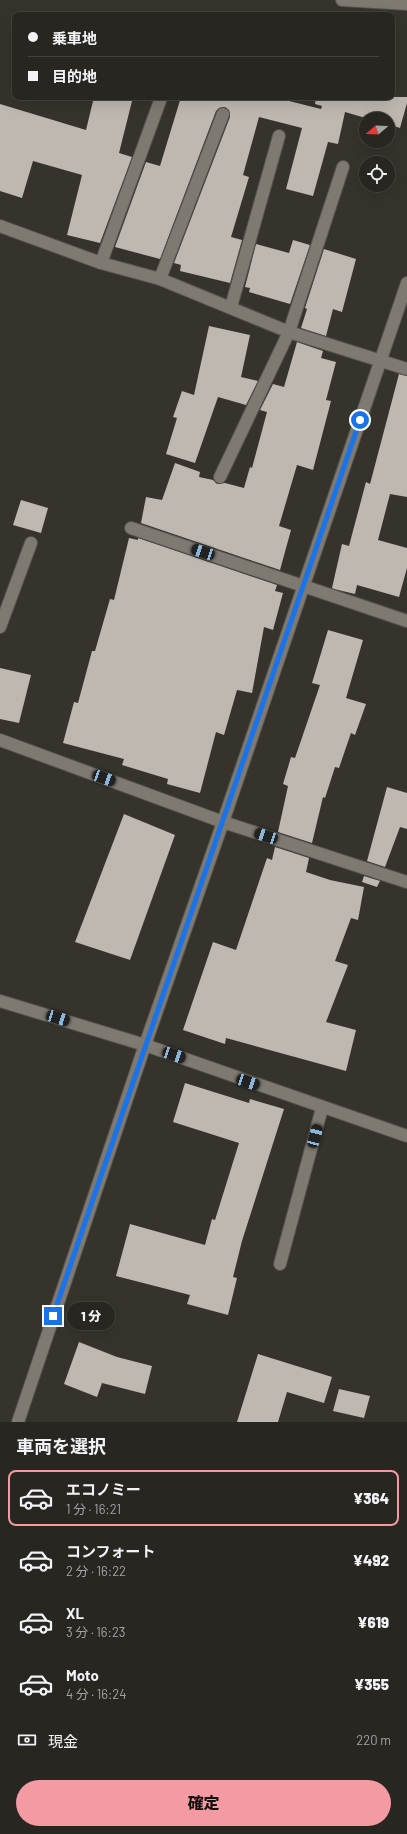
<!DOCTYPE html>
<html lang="ja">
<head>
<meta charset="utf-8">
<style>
  body { margin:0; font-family:Barlow,"Noto Sans JP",sans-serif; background:#302e2a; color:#f1f3f6; height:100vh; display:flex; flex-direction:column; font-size:15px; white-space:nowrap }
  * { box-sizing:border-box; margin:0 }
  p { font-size:13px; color:#a5a5a5 }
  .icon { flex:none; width:22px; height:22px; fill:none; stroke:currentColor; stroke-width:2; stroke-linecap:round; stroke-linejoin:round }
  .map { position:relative; height:1422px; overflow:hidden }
  .panel { display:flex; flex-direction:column; background:#282621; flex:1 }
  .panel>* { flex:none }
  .hud { position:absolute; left:12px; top:12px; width:383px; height:88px; border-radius:8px; box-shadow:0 4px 16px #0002,0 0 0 1px #44433f; display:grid; align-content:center; height:88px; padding:0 16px; background:#282621 }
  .needle { width:26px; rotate:251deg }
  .tools { position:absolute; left:359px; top:112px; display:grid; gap:8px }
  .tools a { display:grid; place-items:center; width:36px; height:36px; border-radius:50%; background:#282621; box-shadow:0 4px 16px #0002,0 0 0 1px #44433f; font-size:20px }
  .end { position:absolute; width:18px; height:18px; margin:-9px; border:5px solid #1a73e8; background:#fff; box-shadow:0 0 0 2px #fff }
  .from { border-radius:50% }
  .bubble { position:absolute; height:28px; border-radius:14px; background:#282621; box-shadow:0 4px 16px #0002,0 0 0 1px #44433f; font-size:13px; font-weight:800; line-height:28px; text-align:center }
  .car { position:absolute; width:12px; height:24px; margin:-12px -6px; border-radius:5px; box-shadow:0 0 3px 1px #0007; background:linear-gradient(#222 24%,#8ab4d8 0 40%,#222 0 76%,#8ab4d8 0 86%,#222 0) }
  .hud b { display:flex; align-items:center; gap:14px; height:38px; font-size:15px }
  .hud b+b { border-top:1px solid #44433f }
  .hud i { width:10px; height:10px; background:#f1f3f6 }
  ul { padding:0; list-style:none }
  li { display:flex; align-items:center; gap:12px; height:56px; margin:0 8px 6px; padding:0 8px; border:2px solid transparent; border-radius:8px }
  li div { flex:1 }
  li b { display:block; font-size:15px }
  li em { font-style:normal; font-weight:800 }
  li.on { border-color:#f49aa2 }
  li>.icon { width:36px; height:36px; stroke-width:1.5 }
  h2 { padding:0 16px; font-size:18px; line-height:48px }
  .pay { display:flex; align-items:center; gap:10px; height:44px; padding:0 16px; font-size:15px }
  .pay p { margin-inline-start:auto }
  .primary-button { display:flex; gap:8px; margin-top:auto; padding:8px 16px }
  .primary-button a { flex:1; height:46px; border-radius:24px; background:#f49aa2; color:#111; font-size:16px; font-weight:800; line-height:46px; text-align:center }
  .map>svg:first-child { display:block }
</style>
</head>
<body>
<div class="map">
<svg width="407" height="1422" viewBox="0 0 407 1422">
  <rect width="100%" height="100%" fill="#36332c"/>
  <g fill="#beb8b0">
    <polygon points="94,97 133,97 119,153 132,157 100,243 67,235 82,175 33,161 22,198 0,191 0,104 86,130"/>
    <polygon points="181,97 273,97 321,109 322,106 315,104 316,97 407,97 407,103 400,128 388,124 388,119 369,119 345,112 338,144 328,142 313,196 286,189 302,128 259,117 243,175 249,177 231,237 242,240 230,283 180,271 181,265 174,263 230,117 229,110 225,107 219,108 216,111 160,259 115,247 146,162 160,166"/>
    <polygon points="293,240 310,245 290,304 249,292 250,288 245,287 256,244 289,253"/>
    <polygon points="324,249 356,259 342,312 333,309 326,336 301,328 307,309 305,308"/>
    <polygon points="209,326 250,335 241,377 258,381 246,405 218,397 195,463 166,454 177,418 173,417 182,391 194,395"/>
    <polygon points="297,342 323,351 321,358 336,362 326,400 331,401 313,470 297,465 279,526 291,530 280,570 141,523 146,497 162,500 175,463 200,472 199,477 213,480 217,484 225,483 244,488 250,467 252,468 267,412 260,410 273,384 284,387"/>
    <polygon points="399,374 407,376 407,497 390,494 378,540 407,548 407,568 399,597 357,585 355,594 334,589 332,588 342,544 349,546 366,482 370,484"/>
    <polygon points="21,500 48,508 41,533 13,525"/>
    <polygon points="129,538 138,540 138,538 277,585 275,591 283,593 273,630 264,627 252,693 237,690 224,735 216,732 200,793 167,784 168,779 122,765 124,759 63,743 74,702 78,703 92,651 95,651 110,599 114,600"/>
    <polygon points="328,630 363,640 346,698 366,704 355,735 351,733 339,768 335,767 325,798 323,797 312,843 278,832 288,786 283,784 291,757 295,758 320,685 312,683"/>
    <polygon points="0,668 31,675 19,723 0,719"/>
    <polygon points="387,787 407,793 407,829 400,827 385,867 367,861"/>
    <polygon points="124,814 175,835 130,960 75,942"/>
    <polygon points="275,847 309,858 306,872 330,880 364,887 358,920 351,918 335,961 348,965 326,1022 356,1030 346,1071 226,1038 225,1044 183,1030 213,942 236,950 267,858 272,860"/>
    <polygon points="364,876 380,881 377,887 362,882"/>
    <polygon points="185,1083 249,1103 250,1099 284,1109 242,1241 233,1277 237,1278 228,1315 187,1304 190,1295 116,1276 130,1224 205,1245 212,1219 215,1220 239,1143 173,1122"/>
    <polygon points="79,1342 117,1357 152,1366 145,1394 102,1383 97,1397 64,1384"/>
    <polygon points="258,1354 332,1377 324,1403 287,1392 278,1422 237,1422"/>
    <polygon points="339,1389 370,1396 364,1418 333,1411"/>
  </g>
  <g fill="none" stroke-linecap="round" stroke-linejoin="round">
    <defs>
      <g id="minor">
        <polyline points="342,0 407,4"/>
        <polyline points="0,226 101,263 160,279 289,332 407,369"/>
        <polyline points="101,263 161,98"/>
        <polyline points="160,279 223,114"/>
        <polyline points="231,307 279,136"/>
        <polyline points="220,477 289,332 343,167"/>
        <polyline points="131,528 407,621"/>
        <polyline points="0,627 31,543"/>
        <polyline points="0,740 223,822 407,882"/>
        <polyline points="0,1001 145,1045 407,1136"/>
        <polyline points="280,1264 322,1108"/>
        <polyline points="18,1422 145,1045 223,822 407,283"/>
      </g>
    </defs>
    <use href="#minor" stroke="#55524c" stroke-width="14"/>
    <use href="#minor" stroke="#7e7a72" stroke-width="12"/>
  </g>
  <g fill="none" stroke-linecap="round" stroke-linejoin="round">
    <polyline stroke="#1a73e8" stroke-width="5" points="53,1316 360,420"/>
  </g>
</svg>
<div class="tools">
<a><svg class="needle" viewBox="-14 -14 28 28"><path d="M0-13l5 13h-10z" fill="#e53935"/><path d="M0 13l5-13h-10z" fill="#a5a5a5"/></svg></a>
<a><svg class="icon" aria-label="locate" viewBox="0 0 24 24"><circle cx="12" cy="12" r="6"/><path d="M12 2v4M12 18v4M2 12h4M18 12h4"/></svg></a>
</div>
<i class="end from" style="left:360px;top:420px"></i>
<i class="end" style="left:53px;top:1316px"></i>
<div class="bubble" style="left:67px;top:1302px;width:48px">1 分</div>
<i class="car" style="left:203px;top:552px;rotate:288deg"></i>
<i class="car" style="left:104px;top:778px;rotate:110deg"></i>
<i class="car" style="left:266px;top:836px;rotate:288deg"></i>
<i class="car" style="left:58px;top:1018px;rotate:107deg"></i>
<i class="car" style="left:174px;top:1055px;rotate:109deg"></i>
<i class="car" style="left:248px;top:1082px;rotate:109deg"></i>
<i class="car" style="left:315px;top:1136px;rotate:15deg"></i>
<div class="hud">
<b><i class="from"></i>乗車地</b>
<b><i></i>目的地</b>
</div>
</div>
<section class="panel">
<h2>車両を選択</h2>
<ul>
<li class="on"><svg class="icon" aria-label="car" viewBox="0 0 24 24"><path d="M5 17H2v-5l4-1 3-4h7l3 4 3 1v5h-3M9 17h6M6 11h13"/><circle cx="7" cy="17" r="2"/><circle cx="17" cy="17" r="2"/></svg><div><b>エコノミー</b><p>1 分 · 16:21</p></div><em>¥364</em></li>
<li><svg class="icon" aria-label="car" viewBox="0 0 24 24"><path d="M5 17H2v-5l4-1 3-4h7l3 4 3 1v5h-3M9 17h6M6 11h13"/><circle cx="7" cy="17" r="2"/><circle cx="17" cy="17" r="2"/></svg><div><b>コンフォート</b><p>2 分 · 16:22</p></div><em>¥492</em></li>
<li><svg class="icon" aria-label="car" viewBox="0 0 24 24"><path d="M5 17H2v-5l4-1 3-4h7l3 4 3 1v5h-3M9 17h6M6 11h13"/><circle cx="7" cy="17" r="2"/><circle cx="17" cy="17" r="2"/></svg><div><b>XL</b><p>3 分 · 16:23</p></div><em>¥619</em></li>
<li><svg class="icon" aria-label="car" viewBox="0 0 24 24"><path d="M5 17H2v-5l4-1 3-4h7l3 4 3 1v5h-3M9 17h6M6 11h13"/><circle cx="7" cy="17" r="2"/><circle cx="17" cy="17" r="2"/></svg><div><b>Moto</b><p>4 分 · 16:24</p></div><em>¥355</em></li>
</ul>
<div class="pay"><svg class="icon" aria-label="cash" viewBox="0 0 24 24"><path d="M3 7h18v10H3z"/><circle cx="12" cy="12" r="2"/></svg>現金<p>220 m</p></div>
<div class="primary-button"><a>確定</a></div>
</section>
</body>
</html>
